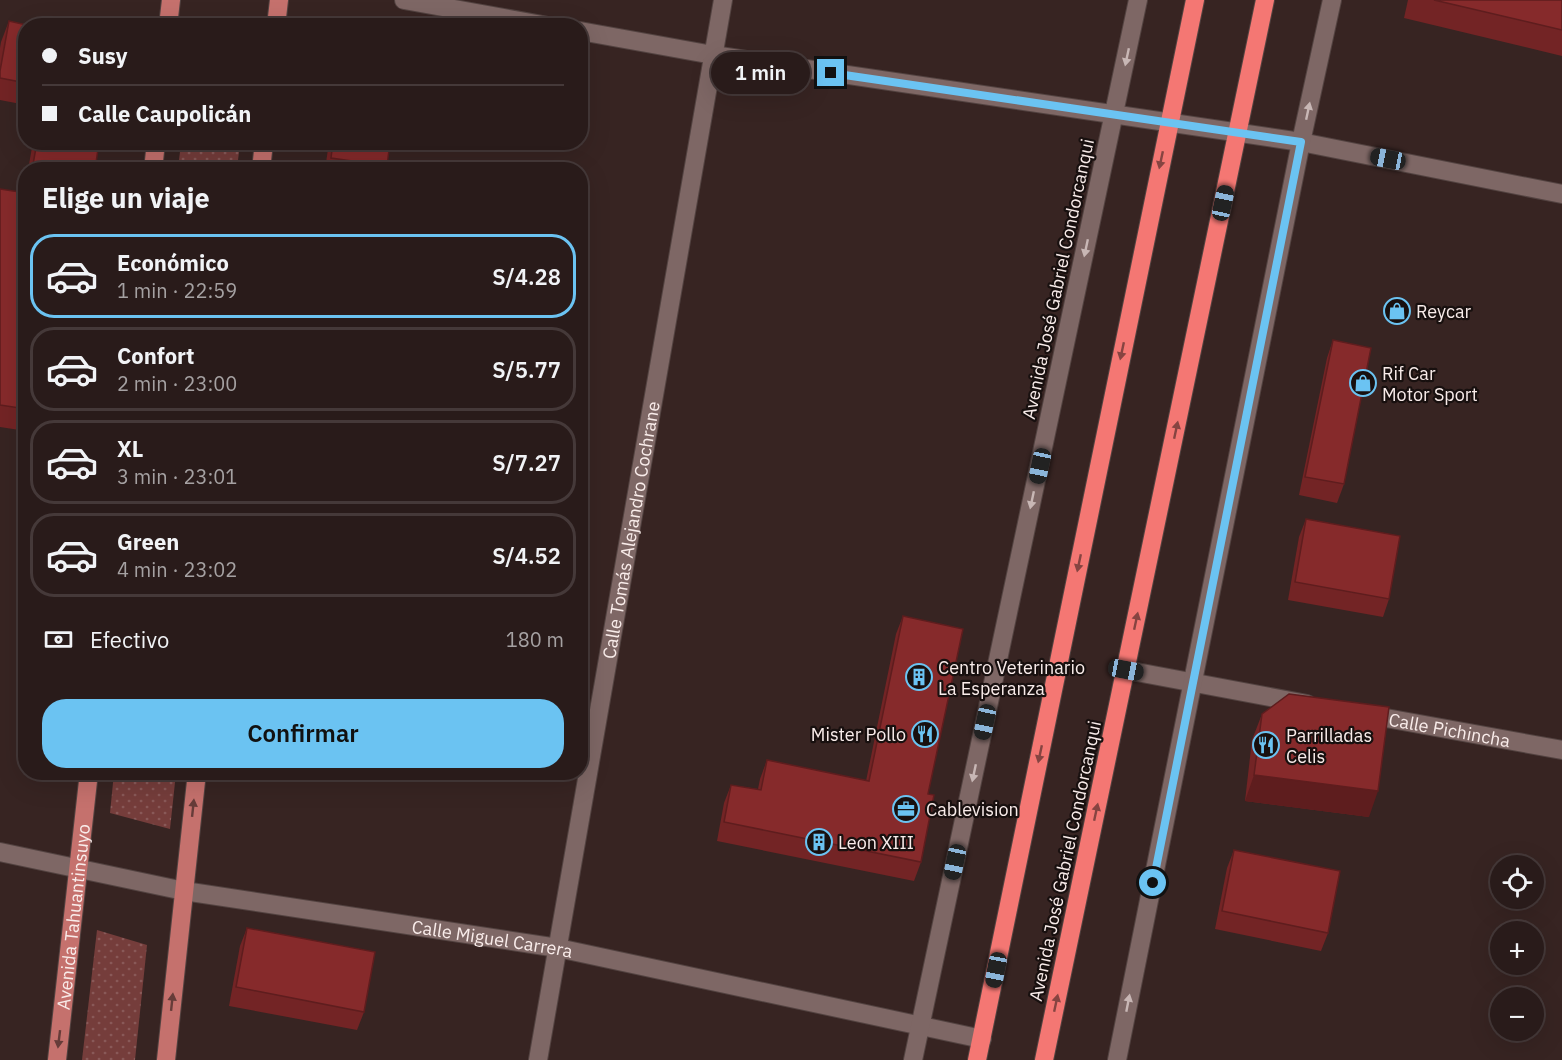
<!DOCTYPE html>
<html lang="es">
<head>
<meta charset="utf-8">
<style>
  body { margin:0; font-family:"IBM Plex Sans",sans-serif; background:#352827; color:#f1f3f6; height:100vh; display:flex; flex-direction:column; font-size:22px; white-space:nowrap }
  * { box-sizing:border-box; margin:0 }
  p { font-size:20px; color:#a5a1a2 }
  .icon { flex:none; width:33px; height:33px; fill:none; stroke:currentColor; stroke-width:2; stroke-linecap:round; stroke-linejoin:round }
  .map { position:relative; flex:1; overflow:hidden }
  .side { position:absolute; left:18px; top:162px; width:570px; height:618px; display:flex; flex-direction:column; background:#291b1a; border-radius:24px; box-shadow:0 6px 24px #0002,0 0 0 2px #453939 }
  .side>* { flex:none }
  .guide { position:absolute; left:18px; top:18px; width:570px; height:132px; border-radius:24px; box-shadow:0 6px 24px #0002,0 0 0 2px #453939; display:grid; align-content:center; height:132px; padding:0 24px; background:#291b1a }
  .buttons { position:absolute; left:1490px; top:855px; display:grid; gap:12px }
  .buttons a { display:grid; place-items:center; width:54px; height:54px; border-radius:50%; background:#291b1a; box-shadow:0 6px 24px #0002,0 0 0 2px #453939; font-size:30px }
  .end { position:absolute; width:27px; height:27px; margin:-14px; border:8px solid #6bc3f2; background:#111; box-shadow:0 0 0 3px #111 }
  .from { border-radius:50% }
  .bubble { position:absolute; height:42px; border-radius:21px; background:#291b1a; box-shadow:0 6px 24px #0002,0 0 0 2px #453939; font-size:20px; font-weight:600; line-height:42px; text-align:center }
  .car { position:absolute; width:18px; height:36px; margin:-18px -9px; border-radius:8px; box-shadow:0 0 4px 2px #0007; background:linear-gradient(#222 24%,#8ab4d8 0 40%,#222 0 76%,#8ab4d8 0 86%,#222 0) }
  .guide b { display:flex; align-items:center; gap:21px; height:57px; font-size:22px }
  .guide b+b { border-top:2px solid #453939 }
  .guide i { width:15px; height:15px; background:#f1f3f6 }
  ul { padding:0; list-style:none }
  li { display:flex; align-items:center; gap:18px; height:84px; margin:0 12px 9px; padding:0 12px; border:3px solid #453939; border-radius:24px }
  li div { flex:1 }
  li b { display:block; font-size:22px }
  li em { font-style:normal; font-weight:600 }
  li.on { border-color:#6bc3f2 }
  li>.icon { width:54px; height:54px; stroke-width:1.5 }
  h2 { padding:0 24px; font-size:27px; line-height:72px }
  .pay { display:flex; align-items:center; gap:15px; height:66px; padding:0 24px; font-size:22px }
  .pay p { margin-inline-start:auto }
  .button { display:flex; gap:12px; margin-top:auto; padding:12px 24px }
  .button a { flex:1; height:69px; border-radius:24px; background:#6bc3f2; color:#111; font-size:24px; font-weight:600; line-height:69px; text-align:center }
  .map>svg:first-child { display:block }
</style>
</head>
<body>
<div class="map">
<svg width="1562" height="1060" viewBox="0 0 1562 1060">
  <defs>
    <pattern id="grass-dots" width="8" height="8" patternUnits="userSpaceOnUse" patternTransform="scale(1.5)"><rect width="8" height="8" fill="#753d3b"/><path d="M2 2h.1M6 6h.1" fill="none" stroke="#895958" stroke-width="1.8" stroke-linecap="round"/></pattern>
  </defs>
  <rect width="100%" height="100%" fill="#372422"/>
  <g fill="url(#grass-dots)">
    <polygon points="181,143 240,143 237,169 178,169"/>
    <polygon points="114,773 176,773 170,829 110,813"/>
    <polygon points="97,930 147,945 135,1060 82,1060"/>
  </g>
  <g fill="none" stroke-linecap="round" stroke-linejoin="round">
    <defs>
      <g id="minor">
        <polyline points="404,0 548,26"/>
        <polyline points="580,31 713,55 1301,142 1562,194"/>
        <polyline points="1126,670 1307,704"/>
        <path id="s1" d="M 1364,714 L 1562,750"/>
        <path id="s2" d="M 0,852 L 184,891 L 558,948 L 982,1039"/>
        <path id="s3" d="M 538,1060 L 723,0"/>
        <polyline points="913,1060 1138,0"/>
        <polyline points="1117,1060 1301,142 1332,0"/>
      </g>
      <g id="major">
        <polyline points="168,26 171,0"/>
        <polyline points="276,26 279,0"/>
        <polyline points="153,170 156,142"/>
        <polyline points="261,170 264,142"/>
        <path id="s4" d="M 57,1060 L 89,772"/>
        <polyline points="166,1060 197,772"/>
      </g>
      <g id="highway">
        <polyline points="977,1060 1195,0"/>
        <polyline points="1044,1060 1265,0"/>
      </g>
    </defs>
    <use href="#minor" stroke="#534341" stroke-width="20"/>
    <use href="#major" stroke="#534341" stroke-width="20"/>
    <use href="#highway" stroke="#534341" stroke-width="20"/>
    <use href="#minor" stroke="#7e6765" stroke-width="18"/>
    <use href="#major" stroke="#c5716d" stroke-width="18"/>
    <use href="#highway" stroke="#f47773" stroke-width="18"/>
  </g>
  <g fill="#732425">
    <polygon points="1408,0 1562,0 1562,56 1404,18"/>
    <polygon points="9,21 26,26 26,105 0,100 0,48 1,42"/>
    <polygon points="33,142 99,142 95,170 28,170"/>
    <polygon points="329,142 390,142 386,170 325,170"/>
    <polygon points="26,187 26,431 0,427 0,189 25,193"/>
    <polygon points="1333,340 1344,484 1337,503 1299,495 1327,358"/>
    <polygon points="1306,519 1389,599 1383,617 1288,600 1299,537"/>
    <polygon points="903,616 928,794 921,862 914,881 717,841 724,803 731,785 758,789 760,779 767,760 866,781 896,634"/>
    <polygon points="1262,714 1369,817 1245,801 1252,740"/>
    <polygon points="1234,850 1328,933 1321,951 1215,929 1227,868"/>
    <polygon points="247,928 364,1012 357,1030 229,1006 240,946"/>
  </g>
  <polygon fill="#5e1d1e" points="1254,775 1378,791 1369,817 1245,801"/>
  <g fill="#862a2b" stroke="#5e1d1e" stroke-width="1.5">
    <polygon points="1434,0 1562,0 1562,30"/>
    <polygon points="9,21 31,26 26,26 26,83 0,78 0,71"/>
    <polygon points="37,142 99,142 95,170 32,170"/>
    <polygon points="333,142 390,142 387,166 331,158"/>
    <polygon points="0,189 26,193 26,409 0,405"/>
    <polygon points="1333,340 1371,348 1344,484 1305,477"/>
    <polygon points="1306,519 1400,536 1389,599 1295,582"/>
    <polygon points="903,616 963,629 928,794 934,795 921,862 724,822 731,785 761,790 767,760 869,781"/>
    <polygon points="1289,694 1389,707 1378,791 1254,775 1262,714"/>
    <polygon points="1234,850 1340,871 1328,933 1222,911"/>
    <polygon points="247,928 375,952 364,1012 236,987"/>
  </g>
  <defs><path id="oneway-solid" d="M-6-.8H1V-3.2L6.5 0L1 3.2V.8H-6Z" transform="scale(1.5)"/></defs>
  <g fill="#c8b7b5">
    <use href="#oneway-solid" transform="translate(1127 57) rotate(102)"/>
    <use href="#oneway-solid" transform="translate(1308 111) rotate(-78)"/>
    <use href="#oneway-solid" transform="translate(1086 248) rotate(102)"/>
    <use href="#oneway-solid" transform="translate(1032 500) rotate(102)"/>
    <use href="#oneway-solid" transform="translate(974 773) rotate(102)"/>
    <use href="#oneway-solid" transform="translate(1128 1003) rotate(-79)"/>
  </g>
  <g fill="#864441">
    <use href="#oneway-solid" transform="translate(1161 160) rotate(102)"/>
    <use href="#oneway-solid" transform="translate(1122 351) rotate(102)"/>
    <use href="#oneway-solid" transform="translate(1176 430) rotate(-78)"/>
    <use href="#oneway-solid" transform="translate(1079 563) rotate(102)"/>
    <use href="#oneway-solid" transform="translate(1136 621) rotate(-78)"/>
    <use href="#oneway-solid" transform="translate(1040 754) rotate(102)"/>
    <use href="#oneway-solid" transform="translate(1096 812) rotate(-78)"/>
    <use href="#oneway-solid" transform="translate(1056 1003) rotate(-78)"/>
  </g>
  <g fill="#663c39">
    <use href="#oneway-solid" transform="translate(193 808) rotate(-84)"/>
    <use href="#oneway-solid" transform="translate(172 1002) rotate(-84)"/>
    <use href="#oneway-solid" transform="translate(59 1039) rotate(97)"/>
  </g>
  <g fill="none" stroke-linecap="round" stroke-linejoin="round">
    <polyline stroke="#6bc3f2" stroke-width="8" points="831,73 1301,142 1153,883"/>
  </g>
  <defs>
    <symbol id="shop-ring" viewBox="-11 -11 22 22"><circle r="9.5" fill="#18100f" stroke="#6bc3f2" stroke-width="1.5"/><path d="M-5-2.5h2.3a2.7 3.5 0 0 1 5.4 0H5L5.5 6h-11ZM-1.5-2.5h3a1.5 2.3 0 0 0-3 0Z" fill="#6bc3f2"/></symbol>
    <symbol id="building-ring" viewBox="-11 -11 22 22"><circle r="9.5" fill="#18100f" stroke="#6bc3f2" stroke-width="1.5"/><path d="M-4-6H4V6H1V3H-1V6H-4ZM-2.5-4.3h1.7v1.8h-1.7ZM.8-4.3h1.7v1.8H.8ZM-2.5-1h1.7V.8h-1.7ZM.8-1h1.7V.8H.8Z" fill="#6bc3f2"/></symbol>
    <symbol id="restaurant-ring" viewBox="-11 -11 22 22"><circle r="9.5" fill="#18100f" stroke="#6bc3f2" stroke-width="1.5"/><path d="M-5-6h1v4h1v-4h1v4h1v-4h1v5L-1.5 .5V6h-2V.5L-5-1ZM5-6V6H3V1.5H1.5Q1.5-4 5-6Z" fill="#6bc3f2"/></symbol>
    <symbol id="office-ring" viewBox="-11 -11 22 22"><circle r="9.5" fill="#18100f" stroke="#6bc3f2" stroke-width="1.5"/><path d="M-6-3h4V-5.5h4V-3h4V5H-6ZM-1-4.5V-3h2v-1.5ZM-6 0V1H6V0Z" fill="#6bc3f2"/></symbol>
  </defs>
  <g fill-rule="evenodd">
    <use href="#shop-ring" x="1382" y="296" width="30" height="30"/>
    <use href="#shop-ring" x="1348" y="368" width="30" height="30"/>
    <use href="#building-ring" x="904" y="662" width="30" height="30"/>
    <use href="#restaurant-ring" x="910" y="719" width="30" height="30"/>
    <use href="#restaurant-ring" x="1251" y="730" width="30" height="30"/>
    <use href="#office-ring" x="891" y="794" width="30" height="30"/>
    <use href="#building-ring" x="804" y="827" width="30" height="30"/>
  </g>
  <g text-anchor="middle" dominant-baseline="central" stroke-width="4.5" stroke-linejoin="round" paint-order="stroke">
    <g font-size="18" fill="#f9ecea" stroke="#18100f">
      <text transform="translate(1058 279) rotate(-78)">Avenida José Gabriel Condorcanqui</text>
      <text stroke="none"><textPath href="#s3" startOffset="538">Calle Tomás Alejandro Cochrane</textPath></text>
      <text stroke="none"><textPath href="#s1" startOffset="87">Calle Pichincha</textPath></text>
      <text transform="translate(1065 861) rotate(-78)">Avenida José Gabriel Condorcanqui</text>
      <text stroke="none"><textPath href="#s4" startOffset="144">Avenida Tahuantinsuyo</textPath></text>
      <text stroke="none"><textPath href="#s2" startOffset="500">Calle Miguel Carrera</textPath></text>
    </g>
    <g font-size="18" fill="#f9ecea" stroke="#18100f" text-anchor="start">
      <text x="1416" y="311">Reycar</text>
      <text x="1382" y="373">Rif Car<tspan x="1382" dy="21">Motor Sport</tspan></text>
      <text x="938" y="667">Centro Veterinario<tspan x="938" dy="21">La Esperanza</tspan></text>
      <text x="906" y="734" text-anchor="end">Mister Pollo</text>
      <text x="1286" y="735">Parrilladas<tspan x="1286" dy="21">Celis</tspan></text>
      <text x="926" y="809">Cablevision</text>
      <text x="838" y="842">Leon XIII</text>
    </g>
  </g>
</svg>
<div class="buttons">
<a><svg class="icon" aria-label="locate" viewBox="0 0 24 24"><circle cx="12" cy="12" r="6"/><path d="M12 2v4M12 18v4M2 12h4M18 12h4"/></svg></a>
<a>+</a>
<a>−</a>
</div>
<i class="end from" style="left:1153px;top:883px"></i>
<i class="end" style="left:831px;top:73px"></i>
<div class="bubble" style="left:711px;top:52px;width:99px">1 min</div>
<i class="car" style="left:1388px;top:159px;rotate:281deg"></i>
<i class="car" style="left:1223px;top:203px;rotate:12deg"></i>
<i class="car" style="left:1040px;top:466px;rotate:192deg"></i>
<i class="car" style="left:1126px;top:670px;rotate:101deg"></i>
<i class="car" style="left:985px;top:722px;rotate:192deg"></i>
<i class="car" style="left:955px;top:862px;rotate:192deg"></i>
<i class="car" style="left:996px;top:970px;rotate:191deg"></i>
<div class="guide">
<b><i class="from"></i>Susy</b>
<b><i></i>Calle Caupolicán</b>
</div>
<section class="side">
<h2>Elige un viaje</h2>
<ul>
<li class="on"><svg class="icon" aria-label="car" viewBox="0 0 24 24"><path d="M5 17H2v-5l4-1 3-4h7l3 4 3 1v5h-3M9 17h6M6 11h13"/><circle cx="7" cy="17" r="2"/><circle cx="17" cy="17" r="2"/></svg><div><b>Económico</b><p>1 min · 22:59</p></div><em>S/4.28</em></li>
<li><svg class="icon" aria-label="car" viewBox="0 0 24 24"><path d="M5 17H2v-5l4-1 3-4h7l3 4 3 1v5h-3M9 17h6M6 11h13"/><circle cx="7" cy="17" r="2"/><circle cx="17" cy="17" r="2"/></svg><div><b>Confort</b><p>2 min · 23:00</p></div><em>S/5.77</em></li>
<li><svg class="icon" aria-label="car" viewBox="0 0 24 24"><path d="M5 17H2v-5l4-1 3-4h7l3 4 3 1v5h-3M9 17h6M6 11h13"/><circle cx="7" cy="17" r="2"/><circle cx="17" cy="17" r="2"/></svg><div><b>XL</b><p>3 min · 23:01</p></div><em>S/7.27</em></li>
<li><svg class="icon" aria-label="car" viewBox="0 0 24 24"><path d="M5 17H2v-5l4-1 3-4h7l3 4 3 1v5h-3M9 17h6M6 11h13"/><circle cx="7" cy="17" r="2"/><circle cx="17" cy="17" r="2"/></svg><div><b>Green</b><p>4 min · 23:02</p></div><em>S/4.52</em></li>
</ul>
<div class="pay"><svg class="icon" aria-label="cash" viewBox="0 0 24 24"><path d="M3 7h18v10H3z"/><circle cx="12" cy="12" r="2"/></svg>Efectivo<p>180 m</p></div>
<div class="button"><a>Confirmar</a></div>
</section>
</div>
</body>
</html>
